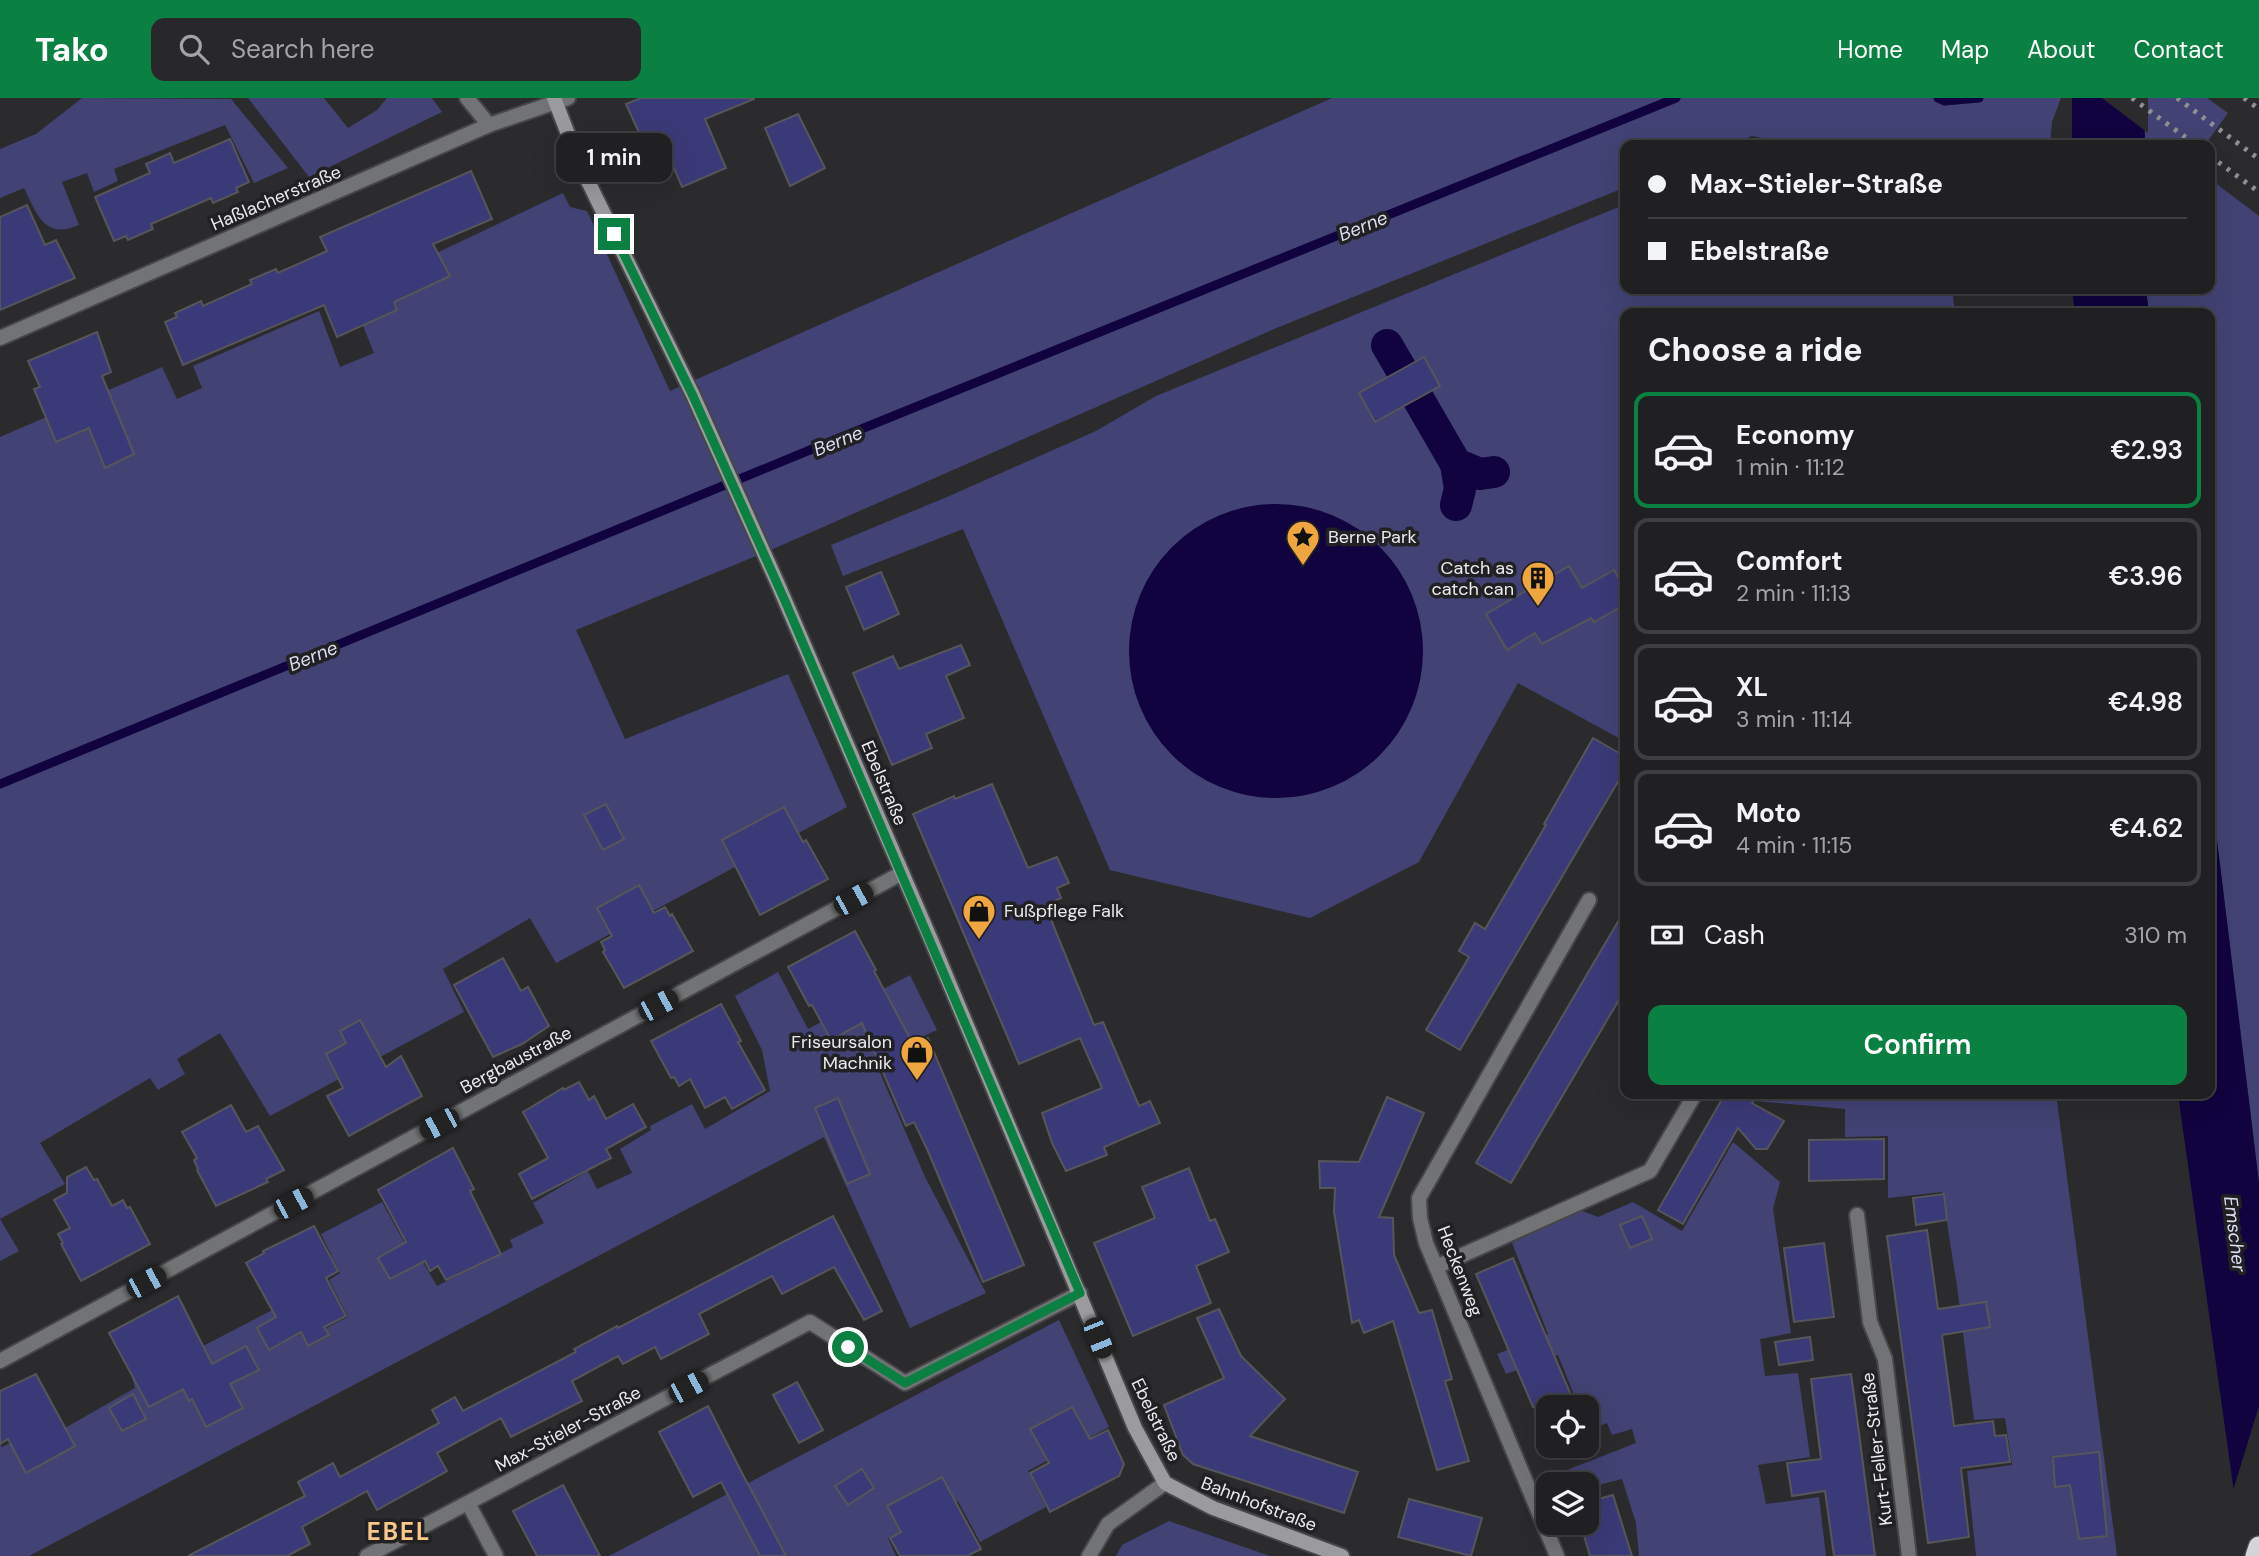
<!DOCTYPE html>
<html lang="en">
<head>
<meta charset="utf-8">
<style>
  body { margin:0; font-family:"DM Sans",sans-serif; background:#28282a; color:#f1f3f6; height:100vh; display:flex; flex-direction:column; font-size:26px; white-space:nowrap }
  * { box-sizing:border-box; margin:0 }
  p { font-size:23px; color:#a2a3a5 }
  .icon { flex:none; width:38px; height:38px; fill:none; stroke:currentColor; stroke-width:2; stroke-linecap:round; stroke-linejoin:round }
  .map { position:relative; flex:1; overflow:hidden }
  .sheet { position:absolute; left:1620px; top:210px; width:595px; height:791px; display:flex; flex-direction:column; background:#202022; border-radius:14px; box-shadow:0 7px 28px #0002,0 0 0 2px #3d3e40 }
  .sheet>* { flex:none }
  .hud { position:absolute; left:1620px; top:42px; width:595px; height:154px; border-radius:14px; box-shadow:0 7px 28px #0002,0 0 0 2px #3d3e40; display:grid; align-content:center; height:154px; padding:0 28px; background:#202022 }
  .tools { position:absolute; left:1536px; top:1297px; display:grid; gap:14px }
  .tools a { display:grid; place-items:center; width:63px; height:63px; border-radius:14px; background:#202022; box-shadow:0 7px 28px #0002,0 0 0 2px #3d3e40; font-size:35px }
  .end { position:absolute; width:32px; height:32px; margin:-16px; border:9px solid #0b8043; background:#fff; box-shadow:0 0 0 4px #fff }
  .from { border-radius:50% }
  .bubble { position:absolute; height:49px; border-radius:14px; background:#202022; box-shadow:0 7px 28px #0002,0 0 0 2px #3d3e40; font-size:23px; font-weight:600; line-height:49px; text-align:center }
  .car { position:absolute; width:21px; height:42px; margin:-21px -10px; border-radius:9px; box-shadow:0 0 5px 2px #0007; background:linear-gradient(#222 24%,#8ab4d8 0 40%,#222 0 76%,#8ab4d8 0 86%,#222 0) }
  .hud b { display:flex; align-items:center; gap:24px; height:66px; font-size:26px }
  .hud b+b { border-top:2px solid #3d3e40 }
  .hud i { width:18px; height:18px; background:#f1f3f6 }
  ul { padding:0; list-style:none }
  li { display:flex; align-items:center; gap:21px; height:116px; margin:0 14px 10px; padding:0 14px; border:4px solid #3d3e40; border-radius:14px }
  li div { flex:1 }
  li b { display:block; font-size:26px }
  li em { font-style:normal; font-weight:600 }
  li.selected { border-color:#0b8043 }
  li>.icon { width:63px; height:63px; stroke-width:1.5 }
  h2 { padding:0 28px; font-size:32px; line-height:84px }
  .pay { display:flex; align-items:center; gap:18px; height:77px; padding:0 28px; font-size:26px }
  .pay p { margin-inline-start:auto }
  .button { display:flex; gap:14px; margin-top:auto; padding:14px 28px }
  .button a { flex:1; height:80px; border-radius:14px; background:#0b8043; color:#fff; font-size:28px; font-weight:600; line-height:80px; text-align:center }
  header { display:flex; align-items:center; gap:42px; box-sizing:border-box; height:98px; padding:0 35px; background:#0b8043; color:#fff }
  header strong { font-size:33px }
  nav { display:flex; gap:38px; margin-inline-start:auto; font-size:24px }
  .search { width:490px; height:63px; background:#28282a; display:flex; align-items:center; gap:18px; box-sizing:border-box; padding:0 24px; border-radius:14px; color:#a2a3a5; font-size:26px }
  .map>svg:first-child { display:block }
</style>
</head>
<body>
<header>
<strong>Tako</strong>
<div class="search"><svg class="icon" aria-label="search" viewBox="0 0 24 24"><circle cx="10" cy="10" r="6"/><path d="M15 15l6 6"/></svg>Search here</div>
<nav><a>Home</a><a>Map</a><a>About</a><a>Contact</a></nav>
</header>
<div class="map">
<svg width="2259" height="1458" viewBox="0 0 2259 1458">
  <rect width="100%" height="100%" fill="#2b2b2e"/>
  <g fill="#424374">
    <path d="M 82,0 L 231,1 L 288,70 L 254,85 L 225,27 L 114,71 L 118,83 L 94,94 L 87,75 L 62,84 L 79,127 C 44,142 37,116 24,90 L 0,100 L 0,51 L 36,36 Z"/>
    <polygon points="248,0 324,0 348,30 377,12 387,0 432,0 442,14 309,79"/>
    <polygon points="1332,0 2061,0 2052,24 2050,47 1801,47 1752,38 1728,47 1626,47 1626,89 1274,231 773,451 576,532 625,641 788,576 847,709 556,865 530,820 443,871 464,914 270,1018 220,935 177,961 185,976 158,992 150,980 40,1045 65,1086 0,1121 19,1153 0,1163 0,339 162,269 177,301 202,290 193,268 319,213 340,269 374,255 350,196 563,95 570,109 587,113 670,293"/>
    <polygon points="2144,0 2207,0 2228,15 2205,47 2145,47"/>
    <polygon points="2210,81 2259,118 2259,1085 2210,685 2210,215 2149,215 2146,191 2210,191"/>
    <polygon points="1626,106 1626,191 1952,191 1955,215 1626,215 1626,644 1518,585 1419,764 1310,820 1110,772 963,431 843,478 831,447 947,399 1096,333 1156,298"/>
    <polygon points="778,874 808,931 910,877 937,932 874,961 925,1079 986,1195 910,1230 824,1039 29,1458 0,1458 0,1346 2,1349 59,1321 65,1330 135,1290 131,1276 172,1253 178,1261 284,1206 308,1249 330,1238 326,1230 348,1219 329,1182 340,1175 321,1136 382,1104 404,1144 410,1142 437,1188 513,1149 510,1142 544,1125 533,1105 588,1073 597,1091 632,1075 620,1051 651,1032 650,1028 692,1006 705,1031 770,993 762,952 735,898"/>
    <polygon points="1758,996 2056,996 2117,1458 1976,1458 1967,1373 2012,1367 2005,1320 1974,1322 1957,1188 1942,1094 1888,1100 1888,1038 1845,1039 1845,1011 1754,1003"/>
    <polygon points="1733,1044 1780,1084 1773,1111 1791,1235 1760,1241 1765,1278 1798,1275 1810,1359 1758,1367 1766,1406 1819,1399 1826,1458 1639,1458 1636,1425 1622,1381 1587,1390 1587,1386 1552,1386 1549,1379 1636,1345 1632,1331 1612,1337 1607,1325 1588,1332 1587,1309 1579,1309 1558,1257 1506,1276 1497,1256 1548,1236 1512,1145 1577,1111 1598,1119 1633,1104 1682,1133"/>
    <polygon points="1059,1222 1109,1329 1028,1373 1046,1409 980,1444 958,1403 888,1440 896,1458 609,1458"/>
    <polygon points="1169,1423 1270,1458 1116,1458 1122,1447"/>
  </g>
  <g fill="#10033f">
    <polygon points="2072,0 2144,0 2145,47 2072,47"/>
    <polygon points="2072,191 2146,191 2149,215 2075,215"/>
    <circle cx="1276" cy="553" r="147"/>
    <polygon points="2210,685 2259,1085 2259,1458 2243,1458 2178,996 2210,996"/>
  </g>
  <g fill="#2b2b2e">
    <polygon points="2102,0 2148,0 2148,35"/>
    <polygon points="2259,1308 2259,1458 2240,1458 2231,1399"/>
  </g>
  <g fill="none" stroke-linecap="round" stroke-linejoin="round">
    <g stroke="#10033f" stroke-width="9">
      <polyline points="1938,0 1945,3 1979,0"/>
      <polyline points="0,686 822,347 1676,0"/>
    </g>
    <g stroke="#10033f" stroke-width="32">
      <polyline points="1387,247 1456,366 1480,376 1494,374"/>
      <polyline points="1456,407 1460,391 1456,366"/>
    </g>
  </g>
  <g fill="#3b3a78" stroke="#56565a" stroke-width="2">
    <polygon points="641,0 754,0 754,1 705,21 726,70 682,89 662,42 645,48 626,6"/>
    <polygon points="798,16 825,70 790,88 765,30"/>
    <polygon points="230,41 249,84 236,90 238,94 213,105 211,100 151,126 153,131 128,142 126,138 114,143 95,99 150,75 146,66 170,55 174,65"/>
    <polygon points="471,73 492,121 433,146 450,178 394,204 397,212 337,239 324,207 183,267 165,224 177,219 175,215 201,203 203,208 252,186 250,182 276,171 278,175 327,153 320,139"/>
    <polygon points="27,107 45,147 56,142 75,180 0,212 0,119"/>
    <polygon points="97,234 111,274 102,278 134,356 105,370 89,330 56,344 34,291 40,289 28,263"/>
    <polygon points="1424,259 1440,288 1375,324 1359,295"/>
    <polygon points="1569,468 1582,490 1614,472 1626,494 1626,506 1594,524 1591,520 1542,546 1535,535 1507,552 1486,516"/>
    <polygon points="881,474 899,516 864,532 846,489"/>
    <polygon points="961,547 970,567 946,578 964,620 926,636 932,650 892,667 853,575 893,558 899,571"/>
    <polygon points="1593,640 1626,659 1626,670 1460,952 1426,932 1469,859 1459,853 1475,825 1485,831 1546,727 1544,726"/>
    <polygon points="992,686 1028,770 1057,759 1069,785 1057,790 1061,800 1045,807 1094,927 1103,924 1139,1008 1150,1003 1160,1025 1104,1049 1107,1057 1066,1073 1052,1045 1042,1015 1102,990 1080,940 1019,966 913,716 954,698 955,701"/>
    <polygon points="606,706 624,741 603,752 584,717"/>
    <polygon points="784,709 803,744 806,742 828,781 760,817 722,742"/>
    <polygon points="639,787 654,815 665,809 670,818 672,816 693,853 624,890 603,854 605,852 601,844 612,838 597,810"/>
    <polygon points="1626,810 1626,890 1511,1085 1476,1065"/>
    <polygon points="855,833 876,872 874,873 913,946 928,940 1024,1167 983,1184 927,1051 914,1024 906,1028 862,925 831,942 812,907 809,908 788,869"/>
    <polygon points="503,860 521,893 528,889 549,928 522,946 493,959 454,887"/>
    <polygon points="721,906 741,943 738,944 765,992 732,1011 725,999 705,1010 690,981 679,988 674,979 671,980 651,943"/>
    <polygon points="360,922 386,969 401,958 422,998 349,1038 327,998 343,990 326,956 346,945 340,933"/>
    <polygon points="579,984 589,1002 594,998 606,1021 633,1006 646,1029 606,1051 611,1060 532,1101 519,1076 548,1060 523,1014 563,990 564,992"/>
    <polygon points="1725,996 1757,996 1752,1005 1784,1023 1767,1051 1756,1051 1738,1030 1683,1126 1658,1112"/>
    <polygon points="1387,999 1424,1015 1379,1119 1393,1120 1394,1157 1419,1215 1432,1212 1452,1281 1445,1283 1469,1363 1437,1372 1393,1223 1364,1235 1359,1222 1352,1225 1334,1114 1335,1090 1320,1090 1319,1063 1359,1064"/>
    <polygon points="838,1000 870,1076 847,1086 815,1010"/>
    <polygon points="231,1007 246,1034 258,1028 284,1072 266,1081 268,1084 216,1108 197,1072 198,1071 194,1062 197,1060 182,1034"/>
    <polygon points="1884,1041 1884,1081 1809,1083 1809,1042"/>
    <polygon points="453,1050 474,1091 470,1093 501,1156 446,1182 438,1168 430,1173 425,1163 390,1181 378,1160 406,1144 378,1092"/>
    <polygon points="86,1069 94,1082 97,1081 112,1108 123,1102 127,1110 130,1109 150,1146 81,1183 61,1146 63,1145 58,1136 70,1130 54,1102 67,1095 67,1079"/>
    <polygon points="1189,1070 1210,1123 1215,1121 1229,1154 1196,1168 1211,1205 1133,1238 1094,1145 1155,1120 1142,1089"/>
    <polygon points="1944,1096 1947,1122 1916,1127 1913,1100"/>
    <polygon points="833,1118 882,1213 864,1222 834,1169 782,1196 772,1178 699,1216 709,1236 661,1261 655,1249 623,1266 618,1258 572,1283 582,1303 511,1339 501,1320 437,1355 447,1373 377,1412 367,1393 302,1429 310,1446 287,1458 188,1458 305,1398 298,1384 333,1365 340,1379 439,1325 432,1312 455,1299 463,1313 576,1254 574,1251 617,1228 618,1230"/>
    <polygon points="1642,1118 1652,1141 1630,1150 1620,1127"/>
    <polygon points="314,1128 338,1173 326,1180 346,1218 324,1229 329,1237 308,1248 301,1234 269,1252 257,1230 276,1219 246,1165 264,1155 263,1153"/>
    <polygon points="1927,1132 1938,1211 1986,1204 1990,1229 1942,1237 1954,1328 1993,1323 1995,1338 2006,1337 2010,1364 1961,1370 1969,1439 1928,1445 1887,1138"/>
    <polygon points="1824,1145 1834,1219 1794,1224 1784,1150"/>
    <polygon points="1513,1160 1556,1262 1576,1309 1533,1309 1476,1176"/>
    <polygon points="178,1198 212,1266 246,1248 259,1272 230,1286 243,1310 206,1329 192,1301 189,1303 183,1291 149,1309 109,1235"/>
    <polygon points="1219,1211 1241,1258 1285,1301 1250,1338 1358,1374 1344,1415 1193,1366 1183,1357 1164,1307 1224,1280 1197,1220"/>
    <polygon points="1810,1239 1813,1262 1779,1267 1775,1244"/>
    <polygon points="36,1276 75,1348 26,1375 8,1341 0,1346 0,1293"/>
    <polygon points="1851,1276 1856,1312 1875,1458 1834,1458 1825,1393 1792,1398 1787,1365 1821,1361 1811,1281"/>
    <polygon points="797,1284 823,1332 799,1345 773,1297"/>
    <polygon points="133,1296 146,1321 122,1333 109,1310"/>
    <polygon points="708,1308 741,1373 786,1458 760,1458 721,1384 693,1399 659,1334"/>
    <polygon points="1072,1309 1090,1341 1108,1332 1124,1366 1119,1378 1050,1414 1030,1375 1049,1365 1030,1331"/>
    <polygon points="2099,1354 2107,1438 2079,1441 2070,1387 2055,1389 2053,1359"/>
    <polygon points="862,1371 874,1390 848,1407 835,1388"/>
    <polygon points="942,1379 981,1451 967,1458 900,1458 890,1440 901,1434 887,1408"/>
    <polygon points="563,1387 600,1458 537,1458 513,1413"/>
    <polygon points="1613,1397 1632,1458 1590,1458 1580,1424 1587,1424 1587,1404"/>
    <polygon points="1409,1401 1482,1420 1471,1458 1398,1439"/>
  </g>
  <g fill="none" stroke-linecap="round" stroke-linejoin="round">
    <defs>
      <g id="lane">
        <polyline points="1436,1169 1650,1073 1695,996"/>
        <polyline points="468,1405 496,1458"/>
      </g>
      <g id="street">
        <polyline points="467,0 489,27"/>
        <polyline points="0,240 489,27 568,0"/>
        <polyline points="1857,1117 1870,1224 1885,1261 1909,1458"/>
        <polyline points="0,1263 902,775"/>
        <polyline points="367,1458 810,1224 905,1285 1080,1195"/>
        <polyline points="1089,1458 1108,1426 1165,1385"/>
        <polyline points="1557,1458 1426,1145 1420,1120 1419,1100 1589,802"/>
      </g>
      <polyline id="secondary" points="554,0 580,67 693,297 777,484 932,844 1135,1330 1165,1385 1213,1410 1342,1458"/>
      <polyline id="highway" points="2256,1458 2259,1449"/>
    </defs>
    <use href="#lane" stroke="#464649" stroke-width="18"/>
    <use href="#street" stroke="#464649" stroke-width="18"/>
    <use href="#secondary" stroke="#464649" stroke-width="18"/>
    <use href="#highway" stroke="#464649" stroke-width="24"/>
    <use href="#lane" stroke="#727374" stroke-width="14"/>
    <use href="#street" stroke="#727374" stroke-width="14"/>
    <use href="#secondary" stroke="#9b9b9e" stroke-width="14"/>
    <use href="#highway" stroke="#d6d6da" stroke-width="21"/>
    <g stroke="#909092" stroke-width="5" stroke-dasharray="3.5 7" stroke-linecap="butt">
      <polyline points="2132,0 2196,47"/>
      <polyline points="2177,0 2259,61"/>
      <polyline points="2244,0 2259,11"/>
      <polyline points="2210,58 2259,94"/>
    </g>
  </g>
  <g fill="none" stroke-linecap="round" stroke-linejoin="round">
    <polyline stroke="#0b8043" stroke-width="9" points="614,136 693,298 785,503 1080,1195 905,1285 848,1249"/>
  </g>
  <defs>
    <symbol id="sight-pin" viewBox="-11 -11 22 30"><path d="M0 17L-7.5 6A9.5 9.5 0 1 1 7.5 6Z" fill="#f0a63f" stroke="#212124"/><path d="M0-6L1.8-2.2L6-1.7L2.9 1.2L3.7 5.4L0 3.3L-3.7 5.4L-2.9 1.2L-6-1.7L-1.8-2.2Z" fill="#111"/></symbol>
    <symbol id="building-pin" viewBox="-11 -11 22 30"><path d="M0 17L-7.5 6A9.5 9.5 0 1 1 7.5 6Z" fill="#f0a63f" stroke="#212124"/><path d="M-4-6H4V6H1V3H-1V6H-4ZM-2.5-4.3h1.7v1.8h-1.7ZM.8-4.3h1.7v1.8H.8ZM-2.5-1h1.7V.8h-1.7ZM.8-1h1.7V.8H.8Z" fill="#111"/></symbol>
    <symbol id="shop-pin" viewBox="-11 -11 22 30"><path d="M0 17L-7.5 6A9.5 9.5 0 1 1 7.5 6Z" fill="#f0a63f" stroke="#212124"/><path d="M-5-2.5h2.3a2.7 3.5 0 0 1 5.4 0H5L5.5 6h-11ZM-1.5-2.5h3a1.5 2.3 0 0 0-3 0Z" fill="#111"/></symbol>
  </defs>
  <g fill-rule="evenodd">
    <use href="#sight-pin" x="1284" y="420" width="38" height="52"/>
    <use href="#building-pin" x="1519" y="461" width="38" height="52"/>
    <use href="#shop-pin" x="960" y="794" width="38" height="52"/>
    <use href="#shop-pin" x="898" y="935" width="38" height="52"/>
  </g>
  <g text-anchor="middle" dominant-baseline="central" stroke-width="7" stroke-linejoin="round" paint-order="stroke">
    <g font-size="18" fill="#ececee" stroke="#212124">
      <text transform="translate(276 100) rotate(-23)">Haßlacherstraße</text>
      <text transform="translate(884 685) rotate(67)">Ebelstraße</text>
      <text transform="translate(516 962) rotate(-28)">Bergbaustraße</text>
      <text transform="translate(1460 1173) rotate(69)">Heckenweg</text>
      <text transform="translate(1156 1322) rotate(64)">Ebelstraße</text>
      <text transform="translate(568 1331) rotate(-28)">Max-Stieler-Straße</text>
      <text transform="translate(1877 1351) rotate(-97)">Kurt-Feller-Straße</text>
      <text transform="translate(1259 1406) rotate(21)">Bahnhofstraße</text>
    </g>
    <g font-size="18" fill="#ececee" stroke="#212124" text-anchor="start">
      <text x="1328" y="439">Berne Park</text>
      <text x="1514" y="470" text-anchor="end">Catch as<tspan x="1514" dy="21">catch can</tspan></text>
      <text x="1004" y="813">Fußpflege Falk</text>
      <text x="892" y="944" text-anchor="end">Friseursalon<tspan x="892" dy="21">Machnik</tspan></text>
    </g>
    <g font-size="19" font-style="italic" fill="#dbddf1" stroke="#212124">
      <text transform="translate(1363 128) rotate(-22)">Berne</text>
      <text transform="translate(838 343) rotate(-22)">Berne</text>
      <text transform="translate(313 558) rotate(-22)">Berne</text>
      <text transform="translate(2235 1136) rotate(83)">Emscher</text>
    </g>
    <g font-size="24" font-weight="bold" letter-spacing="2" fill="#fcc888" stroke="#212124">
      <text x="399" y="1433">EBEL</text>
    </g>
  </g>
</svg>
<div class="tools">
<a><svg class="icon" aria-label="locate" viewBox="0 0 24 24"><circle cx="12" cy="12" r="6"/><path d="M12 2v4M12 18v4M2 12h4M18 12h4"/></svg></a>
<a><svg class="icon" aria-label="layers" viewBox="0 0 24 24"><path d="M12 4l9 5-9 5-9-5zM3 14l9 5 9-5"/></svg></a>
</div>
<i class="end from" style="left:848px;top:1249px"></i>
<i class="end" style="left:614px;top:136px"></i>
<div class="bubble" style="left:556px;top:35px;width:116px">1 min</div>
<i class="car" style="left:853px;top:801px;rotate:61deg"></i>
<i class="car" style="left:658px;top:907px;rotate:62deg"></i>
<i class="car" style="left:439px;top:1026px;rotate:242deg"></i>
<i class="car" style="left:293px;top:1105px;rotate:62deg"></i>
<i class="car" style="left:146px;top:1184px;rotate:62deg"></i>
<i class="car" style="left:1098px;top:1240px;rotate:158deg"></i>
<i class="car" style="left:688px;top:1289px;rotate:62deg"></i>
<div class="hud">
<b><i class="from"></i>Max-Stieler-Straße</b>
<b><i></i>Ebelstraße</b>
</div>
<section class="sheet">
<h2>Choose a ride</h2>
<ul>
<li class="selected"><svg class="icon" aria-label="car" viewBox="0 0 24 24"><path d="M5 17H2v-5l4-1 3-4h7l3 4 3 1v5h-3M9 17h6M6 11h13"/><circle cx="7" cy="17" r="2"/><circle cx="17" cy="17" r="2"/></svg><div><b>Economy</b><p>1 min · 11:12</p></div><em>€2.93</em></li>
<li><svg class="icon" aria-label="car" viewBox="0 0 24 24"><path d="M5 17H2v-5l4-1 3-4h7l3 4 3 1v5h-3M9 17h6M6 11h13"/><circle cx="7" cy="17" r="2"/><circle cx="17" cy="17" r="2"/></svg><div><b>Comfort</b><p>2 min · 11:13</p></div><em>€3.96</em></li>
<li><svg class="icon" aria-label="car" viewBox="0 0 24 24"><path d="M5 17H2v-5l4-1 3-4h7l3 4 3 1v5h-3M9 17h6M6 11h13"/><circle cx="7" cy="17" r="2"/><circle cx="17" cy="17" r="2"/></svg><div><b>XL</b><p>3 min · 11:14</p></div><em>€4.98</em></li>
<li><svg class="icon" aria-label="car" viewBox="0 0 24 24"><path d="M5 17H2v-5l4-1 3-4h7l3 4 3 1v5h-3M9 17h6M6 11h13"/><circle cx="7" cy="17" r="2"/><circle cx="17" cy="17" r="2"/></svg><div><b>Moto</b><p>4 min · 11:15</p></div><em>€4.62</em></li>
</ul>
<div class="pay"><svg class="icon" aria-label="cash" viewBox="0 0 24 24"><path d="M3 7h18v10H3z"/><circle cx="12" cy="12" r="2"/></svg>Cash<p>310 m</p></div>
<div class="button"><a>Confirm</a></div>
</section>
</div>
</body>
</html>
